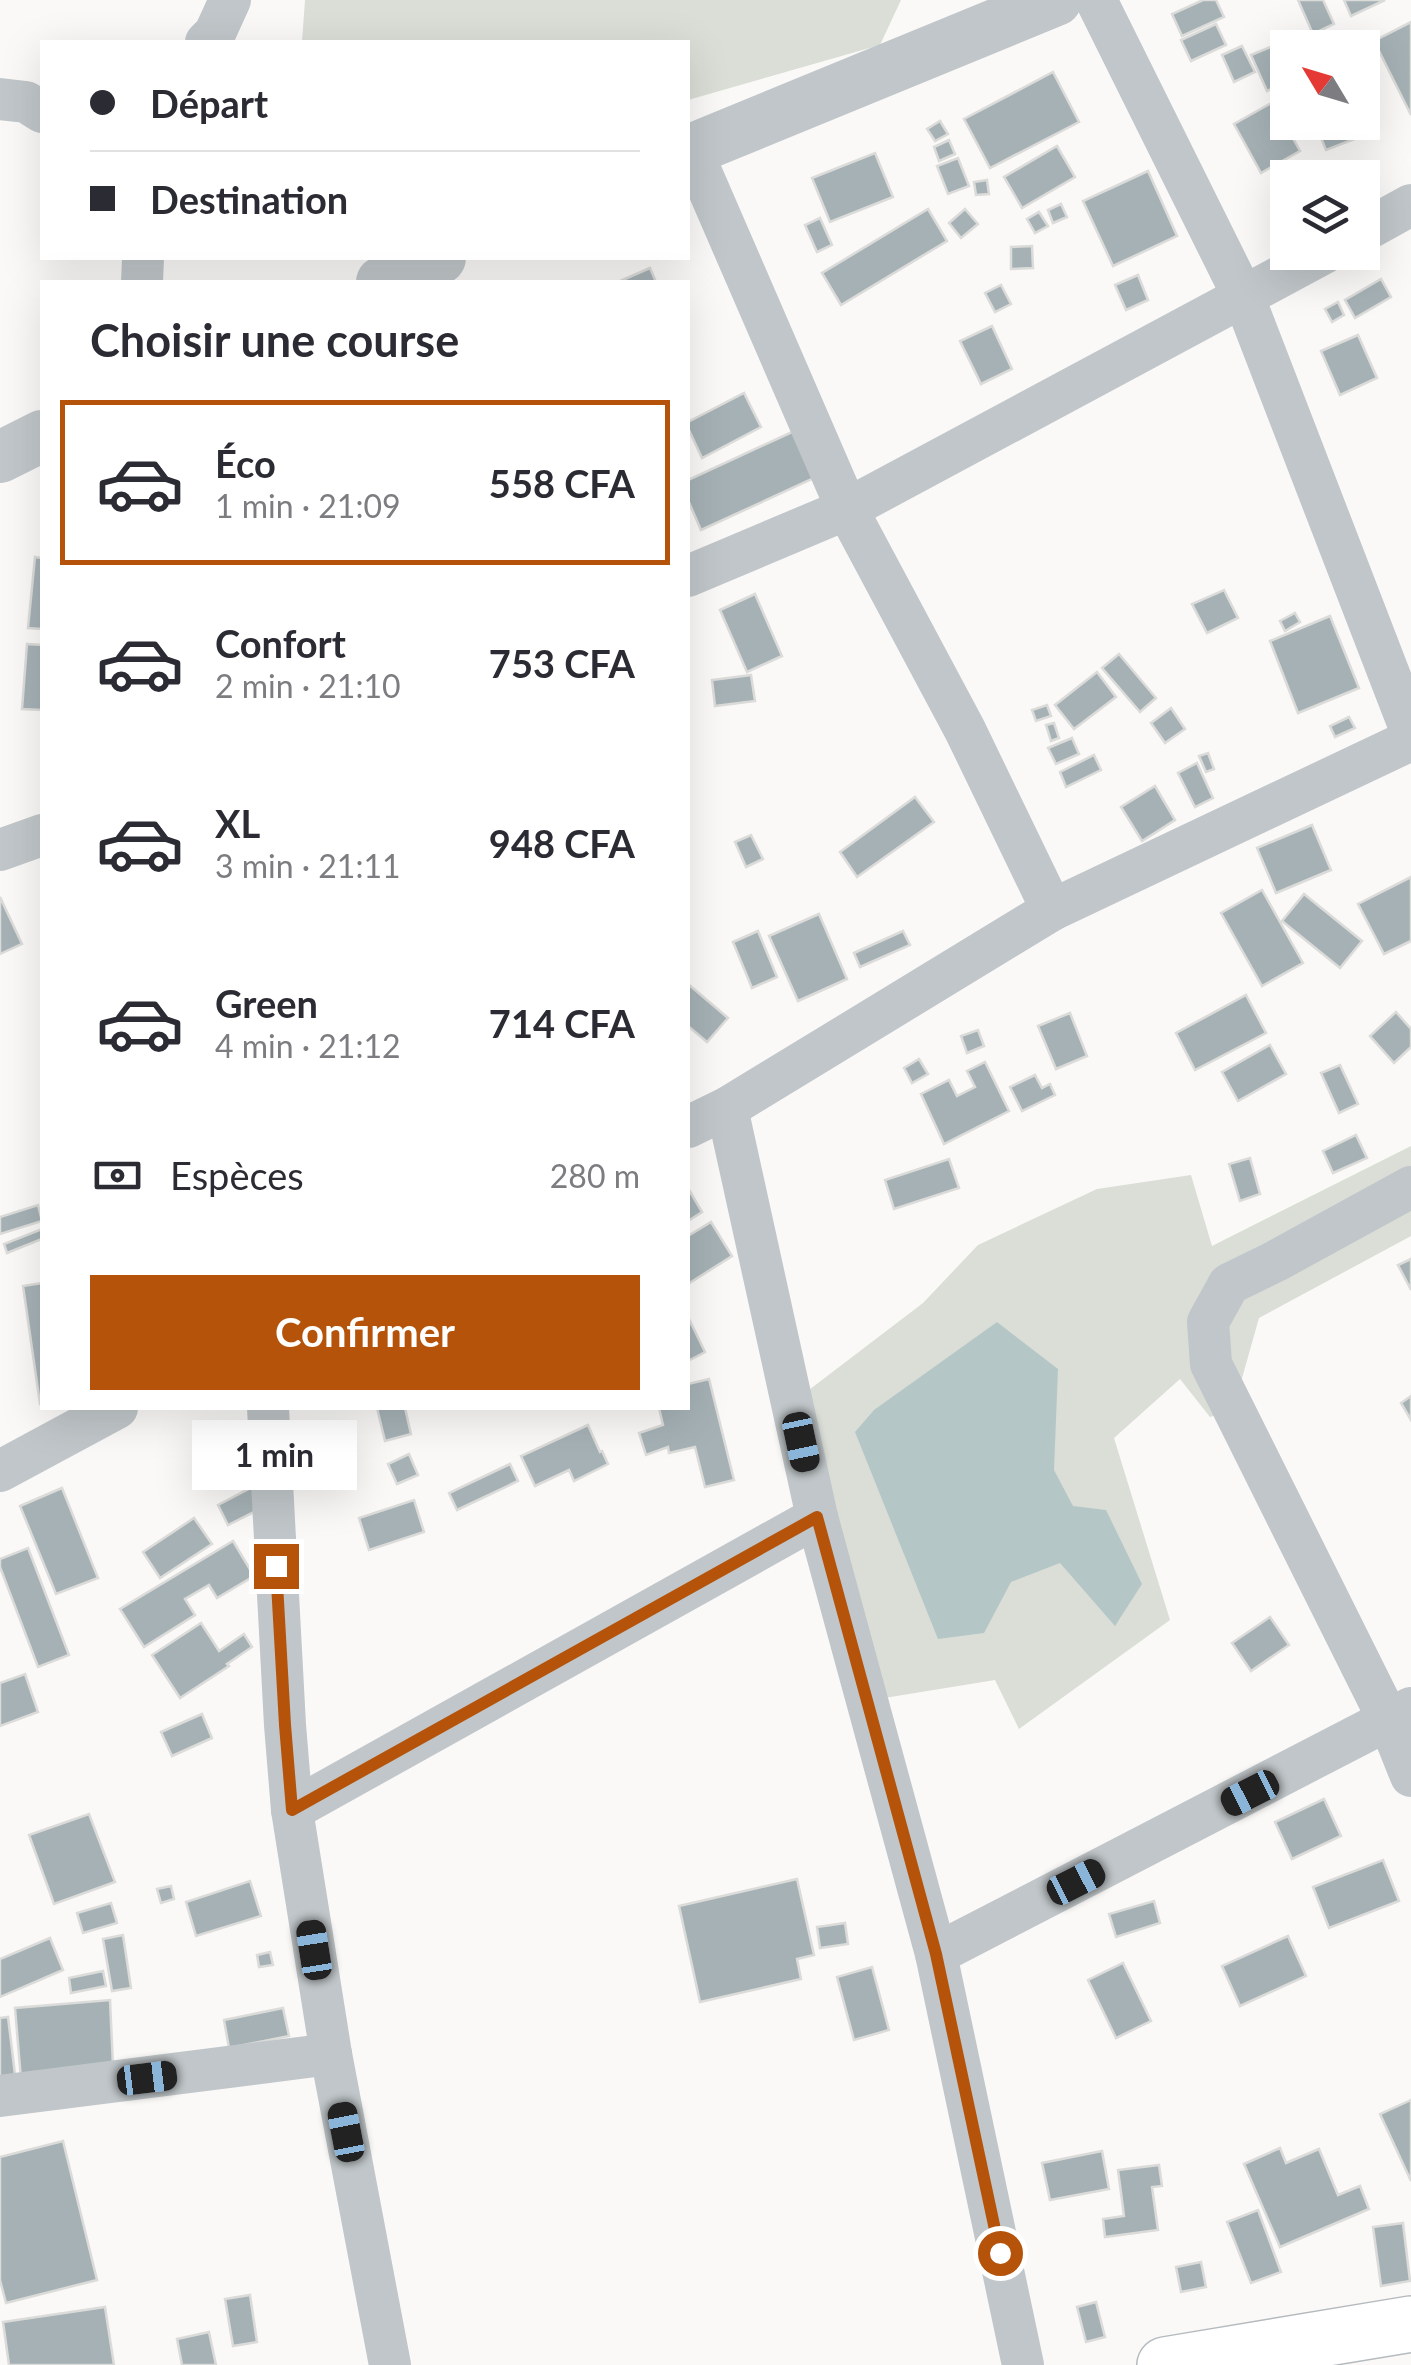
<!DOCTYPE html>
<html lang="fr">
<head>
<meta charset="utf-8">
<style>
  body { margin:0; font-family:Lato,sans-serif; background:#f7f7f7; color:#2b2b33; height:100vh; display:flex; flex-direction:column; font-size:38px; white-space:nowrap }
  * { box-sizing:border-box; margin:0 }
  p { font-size:32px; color:#7c7c81 }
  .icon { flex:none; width:55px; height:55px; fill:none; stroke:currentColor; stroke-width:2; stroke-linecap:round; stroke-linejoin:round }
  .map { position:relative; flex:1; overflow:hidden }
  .side { position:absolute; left:40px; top:280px; width:650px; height:1130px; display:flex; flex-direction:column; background:#fff; border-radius:0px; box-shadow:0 10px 40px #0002 }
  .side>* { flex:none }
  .guide { position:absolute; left:40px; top:40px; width:650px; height:220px; border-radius:0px; box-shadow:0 10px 40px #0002; display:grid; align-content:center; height:220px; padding:0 50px; background:#fff }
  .needle { width:65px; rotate:308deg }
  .buttons { position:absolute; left:1270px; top:30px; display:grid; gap:20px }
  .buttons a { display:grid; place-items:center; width:110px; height:110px; border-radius:0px; background:#fff; box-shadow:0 10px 40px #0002; font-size:50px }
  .end { position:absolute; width:45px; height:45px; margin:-22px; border:12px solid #b45309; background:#fff; box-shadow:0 0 0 5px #fff }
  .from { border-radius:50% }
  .bubble { position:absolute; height:70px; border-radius:0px; background:#fff; box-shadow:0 10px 40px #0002; font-size:32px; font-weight:700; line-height:70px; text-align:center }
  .car { position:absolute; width:30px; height:60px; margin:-30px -15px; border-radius:12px; box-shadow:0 0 8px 2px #0007; background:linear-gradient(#222 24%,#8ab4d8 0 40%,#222 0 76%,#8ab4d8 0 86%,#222 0) }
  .guide b { display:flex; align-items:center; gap:35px; height:95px; font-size:38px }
  .guide b+b { border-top:2px solid #e1e1e2 }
  .guide i { width:25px; height:25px; background:#2b2b33 }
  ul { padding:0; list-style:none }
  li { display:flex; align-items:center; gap:30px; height:165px; margin:0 20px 15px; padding:0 30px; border:5px solid transparent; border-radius:0px }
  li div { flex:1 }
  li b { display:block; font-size:38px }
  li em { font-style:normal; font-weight:700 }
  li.active { border-color:#b45309 }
  li>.icon { width:90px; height:90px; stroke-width:1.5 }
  h2 { padding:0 50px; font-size:45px; line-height:120px }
  .pay { display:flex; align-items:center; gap:25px; height:110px; padding:0 50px; font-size:38px }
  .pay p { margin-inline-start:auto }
  .button { display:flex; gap:20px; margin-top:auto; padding:20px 50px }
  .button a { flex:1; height:115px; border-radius:0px; background:#b45309; color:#fff; font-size:40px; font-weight:700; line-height:115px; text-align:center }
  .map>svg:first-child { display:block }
</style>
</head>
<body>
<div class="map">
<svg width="1411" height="2365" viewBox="0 0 1411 2365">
  <rect width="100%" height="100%" fill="#faf9f7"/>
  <g fill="#daded6">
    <polygon points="305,0 901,0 880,45 688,100 688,42 302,42"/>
    <polygon points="1411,1146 1411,1236 1259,1318 1233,1410 1210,1417 1180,1379 1114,1438 1170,1620 1019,1729 995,1680 872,1700 801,1396 923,1303 978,1245 1097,1189 1191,1175 1212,1246"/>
  </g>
  <polygon fill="#b5c6c7" points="997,1322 1058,1369 1054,1470 1073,1506 1106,1510 1142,1584 1115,1626 1060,1563 1011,1582 984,1633 938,1639 855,1432 874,1410"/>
  <g fill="#a5b1b5" stroke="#dbdbd9" stroke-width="2.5">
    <polygon points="1203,0 1216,0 1224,17 1182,36 1172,14"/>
    <polygon points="1298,0 1323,0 1334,24 1313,34"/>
    <polygon points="1344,0 1385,0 1351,16"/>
    <polygon points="1411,22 1411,115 1374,41"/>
    <polygon points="1216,24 1226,45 1191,61 1181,40"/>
    <polygon points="1242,46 1255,72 1234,82 1222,55"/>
    <polygon points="1273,46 1288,82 1267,91 1251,55"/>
    <polygon points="1053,72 1079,122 990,168 964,119"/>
    <polygon points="1273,102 1300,151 1261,173 1234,124"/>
    <polygon points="1368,107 1378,130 1326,150 1317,128 1330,122 1362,122 1362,109"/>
    <polygon points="940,121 948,134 935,141 927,129"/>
    <polygon points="949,140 955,154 939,161 934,147"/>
    <polygon points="1057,146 1075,177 1022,208 1004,177"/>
    <polygon points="875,153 893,197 830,222 812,178"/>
    <polygon points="958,158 969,186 948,194 937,166"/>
    <polygon points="1148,171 1177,236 1113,266 1083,201"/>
    <polygon points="987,180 989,194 976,195 974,182"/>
    <polygon points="1061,204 1067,217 1053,223 1048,210"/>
    <polygon points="928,209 947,241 841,305 822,273"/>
    <polygon points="965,209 978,224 961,238 949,223"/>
    <polygon points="1039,212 1048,226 1035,233 1027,219"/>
    <polygon points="820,218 832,245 817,252 805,225"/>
    <polygon points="1032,246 1033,268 1011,269 1011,247"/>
    <polygon points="650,268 656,282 618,282"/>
    <polygon points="1138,275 1148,300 1126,310 1115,285"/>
    <polygon points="1381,279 1391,297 1355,318 1345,300"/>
    <polygon points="1001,285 1011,304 995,312 985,293"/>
    <polygon points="1338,302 1344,315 1332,322 1325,309"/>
    <polygon points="992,326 1012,369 981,384 960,341"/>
    <polygon points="1358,335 1377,378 1340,395 1321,351"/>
    <polygon points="744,393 761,427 702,458 688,428 688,422"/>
    <polygon points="803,427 825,473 701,530 688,500 688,480"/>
    <polygon points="35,557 42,558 42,629 28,628"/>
    <polygon points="1224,590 1238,618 1207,633 1192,604"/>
    <polygon points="755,594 782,656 747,672 720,610"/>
    <polygon points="1295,613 1300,622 1285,631 1280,621"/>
    <polygon points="1330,616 1359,688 1298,713 1270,641"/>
    <polygon points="27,644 42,645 42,710 22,709"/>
    <polygon points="1119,654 1156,698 1140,712 1102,668"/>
    <polygon points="1097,672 1116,697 1074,729 1055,705"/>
    <polygon points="751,675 755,701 715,706 712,680"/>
    <polygon points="1047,705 1051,716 1036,721 1032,710"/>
    <polygon points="1171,708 1185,729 1165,743 1151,723"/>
    <polygon points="1349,717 1355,728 1335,737 1330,726"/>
    <polygon points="1054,723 1059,738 1051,741 1046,725"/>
    <polygon points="1072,738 1079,754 1056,764 1048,748"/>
    <polygon points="1208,753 1214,769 1206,772 1199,756"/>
    <polygon points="1094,755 1101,770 1066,787 1060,772"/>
    <polygon points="1197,763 1213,798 1195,807 1178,773"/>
    <polygon points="1155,786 1175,820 1142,841 1121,807"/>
    <polygon points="915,797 934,822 857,877 840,852"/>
    <polygon points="1312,825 1331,870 1276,893 1257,848"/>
    <polygon points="751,835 763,859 746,867 735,842"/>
    <polygon points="1411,877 1411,941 1384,954 1358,904"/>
    <polygon points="1262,890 1303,963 1262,986 1221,913"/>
    <polygon points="1304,894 1362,941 1340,968 1282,921"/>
    <polygon points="0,897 22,944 0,954"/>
    <polygon points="819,914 847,979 798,1001 769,936"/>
    <polygon points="758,931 777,977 752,988 733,942"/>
    <polygon points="903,931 910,945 860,967 854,953"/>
    <polygon points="688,984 728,1018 707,1042 688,1026"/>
    <polygon points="1246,995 1266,1033 1195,1070 1176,1033"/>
    <polygon points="1396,1012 1411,1029 1411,1047 1394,1063 1370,1036"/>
    <polygon points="1070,1013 1087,1056 1056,1069 1038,1026"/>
    <polygon points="978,1030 984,1046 967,1053 961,1036"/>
    <polygon points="1270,1045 1286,1074 1238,1101 1222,1072"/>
    <polygon points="919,1059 928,1074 912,1083 904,1068"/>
    <polygon points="985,1062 1009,1111 944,1144 921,1094 949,1080 957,1096 975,1087 967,1071"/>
    <polygon points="1340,1065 1358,1104 1339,1113 1321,1073"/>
    <polygon points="1035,1075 1042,1088 1050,1084 1055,1095 1022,1111 1010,1087"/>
    <polygon points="1356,1135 1367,1158 1333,1173 1323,1151"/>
    <polygon points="1250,1158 1260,1194 1240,1201 1229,1164"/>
    <polygon points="949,1159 959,1188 894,1209 885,1180"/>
    <polygon points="688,1188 702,1212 688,1221"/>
    <polygon points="38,1205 42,1221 0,1234 0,1217"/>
    <polygon points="711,1222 732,1256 688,1284 688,1236"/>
    <polygon points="42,1229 42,1239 7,1253 4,1244"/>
    <polygon points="1411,1259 1411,1290 1398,1265"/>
    <polygon points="42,1283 42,1404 40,1404 23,1286"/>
    <polygon points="688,1317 705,1352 688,1361"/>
    <polygon points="709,1379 734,1480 705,1487 695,1447 669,1453 668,1447 646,1455 639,1433 663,1425 659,1408 688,1408 688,1384"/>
    <polygon points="1411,1396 1411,1420 1401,1403"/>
    <polygon points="377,1408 405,1408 411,1434 385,1441"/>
    <polygon points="588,1425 600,1452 602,1451 608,1464 574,1481 569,1470 535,1486 521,1456"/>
    <polygon points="409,1454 418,1475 397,1484 388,1464"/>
    <polygon points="510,1464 518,1481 457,1510 449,1493"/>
    <polygon points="256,1485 266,1506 228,1525 218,1505"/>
    <polygon points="62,1488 98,1578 56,1594 20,1506"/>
    <polygon points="414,1500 424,1532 369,1550 359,1518"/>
    <polygon points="194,1518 212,1544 160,1578 143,1552"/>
    <polygon points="233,1541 254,1576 217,1598 209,1585 185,1599 195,1615 144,1647 120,1609"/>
    <polygon points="28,1548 69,1655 38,1667 0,1567 0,1559"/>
    <polygon points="1270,1617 1289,1645 1251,1671 1232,1643"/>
    <polygon points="201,1623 219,1651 244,1634 252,1647 227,1664 229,1666 180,1698 152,1655"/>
    <polygon points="25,1674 38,1712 0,1726 0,1683"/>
    <polygon points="202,1714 212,1738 172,1756 161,1732"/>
    <polygon points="1324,1799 1341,1836 1292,1859 1275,1822"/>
    <polygon points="89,1814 115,1882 54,1904 29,1835"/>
    <polygon points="1383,1860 1399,1901 1329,1928 1313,1887"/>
    <polygon points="797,1879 814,1955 797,1959 801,1979 700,2002 679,1906"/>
    <polygon points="250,1881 261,1916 196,1936 186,1902"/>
    <polygon points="171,1886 174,1899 161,1903 157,1889"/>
    <polygon points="1154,1901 1160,1923 1116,1937 1109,1914"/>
    <polygon points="111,1903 117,1923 83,1933 77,1913"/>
    <polygon points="845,1923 848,1944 820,1948 817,1927"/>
    <polygon points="123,1935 131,1988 112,1991 103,1939"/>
    <polygon points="1288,1936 1306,1976 1240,2006 1222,1966"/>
    <polygon points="50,1938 63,1970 0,1997 0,1959"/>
    <polygon points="270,1952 273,1965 259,1967 257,1955"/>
    <polygon points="1123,1963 1151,2021 1116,2038 1088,1980"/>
    <polygon points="872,1967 889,2030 854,2040 837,1977"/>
    <polygon points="103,1971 106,1986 71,1993 69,1978"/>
    <polygon points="110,2000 113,2066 22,2091 15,2008"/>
    <polygon points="283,2008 289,2036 229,2048 224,2020"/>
    <polygon points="8,2017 17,2091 0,2094 0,2018"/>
    <polygon points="1411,2100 1411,2181 1380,2114"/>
    <polygon points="63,2141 97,2280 6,2303 0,2280 0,2157"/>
    <polygon points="1280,2148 1286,2163 1319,2149 1338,2195 1360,2186 1369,2209 1280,2247 1244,2164"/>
    <polygon points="1102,2151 1109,2189 1050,2200 1042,2163"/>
    <polygon points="1159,2165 1162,2186 1152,2187 1158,2230 1105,2237 1103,2219 1124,2216 1118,2170"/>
    <polygon points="1258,2210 1281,2272 1251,2283 1227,2222"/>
    <polygon points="1403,2223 1410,2281 1381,2286 1373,2227"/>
    <polygon points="1201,2262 1206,2287 1181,2292 1176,2267"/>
    <polygon points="250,2295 257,2342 233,2346 225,2299"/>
    <polygon points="1096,2302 1105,2337 1086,2342 1077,2307"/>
    <polygon points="105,2307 114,2365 9,2365 3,2322"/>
    <polygon points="209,2332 216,2365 182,2365 177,2339"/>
  </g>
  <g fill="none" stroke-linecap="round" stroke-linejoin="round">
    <defs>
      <polyline id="primary" points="1165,2365 1411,2324"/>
    </defs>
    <use href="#primary" stroke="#b4babd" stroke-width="58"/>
    <g stroke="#c0c6c9" stroke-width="42">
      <polyline points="1096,0 1244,298 1411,731"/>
      <polyline points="206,42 215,33 230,0"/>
      <polyline points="0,99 26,102 42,112"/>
      <polyline points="691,149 847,509 965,730 1052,910"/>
      <polyline points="1362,232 1411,205"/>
      <polyline points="142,282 143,258"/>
      <polyline points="688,576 847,509 1326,252"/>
      <polyline points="0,850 42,835"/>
      <polyline points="727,1108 817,1517 936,1954 1023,2365"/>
      <polyline points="688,1127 727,1108 1052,910 1411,740"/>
      <polyline points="1411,1187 1276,1261 1229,1284 1208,1322 1211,1364 1389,1721 1411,1776"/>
      <polyline points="268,1408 285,1725 292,1810 331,2054 390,2365"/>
      <polyline points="0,1471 117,1408"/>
      <polyline points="292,1810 817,1517"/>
      <polyline points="936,1954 1411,1708"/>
      <polyline points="0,2096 331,2054"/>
    </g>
    <g stroke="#c0c6c9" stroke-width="52">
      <polyline points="688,151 1056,0"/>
      <polyline points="382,282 440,258"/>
      <polyline points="0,457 42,436"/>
    </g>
    <use href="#primary" stroke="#fff" stroke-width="55"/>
  </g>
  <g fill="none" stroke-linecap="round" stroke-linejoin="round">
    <polyline stroke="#b45309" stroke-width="12" points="276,1566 285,1725 292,1810 817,1517 936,1954 1000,2253"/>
  </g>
</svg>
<div class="buttons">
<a><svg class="needle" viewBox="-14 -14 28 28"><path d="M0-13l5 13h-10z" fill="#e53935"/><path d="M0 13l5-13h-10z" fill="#7c7c81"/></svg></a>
<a><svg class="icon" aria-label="layers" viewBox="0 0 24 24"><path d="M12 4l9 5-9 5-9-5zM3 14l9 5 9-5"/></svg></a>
</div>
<i class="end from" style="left:1000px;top:2253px"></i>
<i class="end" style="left:276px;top:1566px"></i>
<div class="bubble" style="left:192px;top:1420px;width:165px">1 min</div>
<i class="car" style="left:801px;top:1442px;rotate:168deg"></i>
<i class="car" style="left:1250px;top:1793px;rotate:243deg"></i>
<i class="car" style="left:1076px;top:1882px;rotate:63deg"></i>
<i class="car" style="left:314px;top:1950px;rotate:351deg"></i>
<i class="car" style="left:147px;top:2078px;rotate:83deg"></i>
<i class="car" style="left:346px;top:2132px;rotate:349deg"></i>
<div class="guide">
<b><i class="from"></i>Départ</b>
<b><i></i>Destination</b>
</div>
<section class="side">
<h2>Choisir une course</h2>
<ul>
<li class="active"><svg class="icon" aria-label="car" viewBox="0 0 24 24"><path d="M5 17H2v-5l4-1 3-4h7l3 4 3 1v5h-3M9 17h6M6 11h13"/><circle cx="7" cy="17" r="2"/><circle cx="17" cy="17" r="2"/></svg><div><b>Éco</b><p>1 min · 21:09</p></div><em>558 CFA</em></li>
<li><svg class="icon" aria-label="car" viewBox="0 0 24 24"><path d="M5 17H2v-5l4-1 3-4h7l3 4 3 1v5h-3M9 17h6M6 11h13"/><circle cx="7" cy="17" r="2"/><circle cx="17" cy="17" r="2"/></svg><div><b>Confort</b><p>2 min · 21:10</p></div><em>753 CFA</em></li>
<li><svg class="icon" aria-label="car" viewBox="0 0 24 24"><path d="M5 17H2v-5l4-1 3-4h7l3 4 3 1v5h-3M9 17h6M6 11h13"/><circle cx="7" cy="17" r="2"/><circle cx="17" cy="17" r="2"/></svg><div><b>XL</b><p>3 min · 21:11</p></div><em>948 CFA</em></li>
<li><svg class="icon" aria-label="car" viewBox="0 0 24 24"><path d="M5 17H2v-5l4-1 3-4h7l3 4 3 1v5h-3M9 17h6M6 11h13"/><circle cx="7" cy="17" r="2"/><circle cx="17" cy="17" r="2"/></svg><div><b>Green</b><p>4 min · 21:12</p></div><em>714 CFA</em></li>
</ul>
<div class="pay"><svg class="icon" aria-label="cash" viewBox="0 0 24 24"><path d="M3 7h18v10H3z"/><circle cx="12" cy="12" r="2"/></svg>Espèces<p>280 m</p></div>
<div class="button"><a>Confirmer</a></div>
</section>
</div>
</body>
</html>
